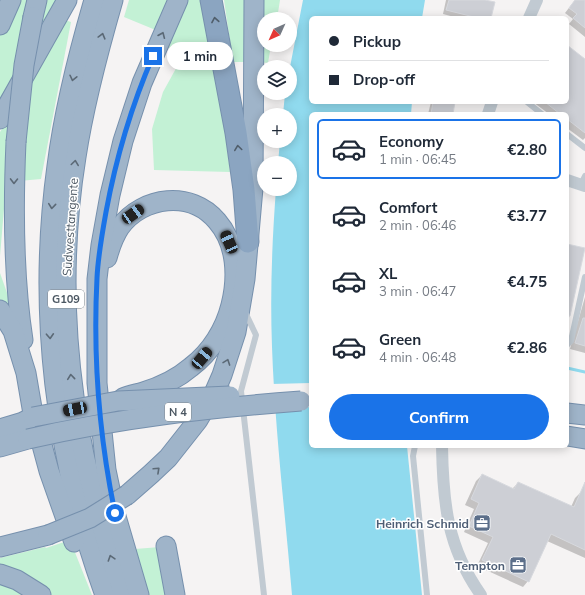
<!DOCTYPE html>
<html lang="en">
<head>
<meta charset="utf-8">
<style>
  body { margin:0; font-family:Mulish,sans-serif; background:#f2f2f3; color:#1f2937; height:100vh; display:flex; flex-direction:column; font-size:15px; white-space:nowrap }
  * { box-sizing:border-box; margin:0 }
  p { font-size:13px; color:#747a83 }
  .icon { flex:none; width:22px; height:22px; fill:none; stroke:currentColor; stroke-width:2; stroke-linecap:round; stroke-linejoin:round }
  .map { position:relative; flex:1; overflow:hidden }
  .sheet { position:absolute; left:309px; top:112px; width:260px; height:336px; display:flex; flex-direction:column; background:#fff; border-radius:6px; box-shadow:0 2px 10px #0003 }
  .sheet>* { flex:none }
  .hud { position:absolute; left:309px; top:16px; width:260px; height:88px; border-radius:6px; box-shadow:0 2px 10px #0003; display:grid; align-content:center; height:88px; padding:0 20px; background:#fff }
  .needle { width:26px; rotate:225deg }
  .fabs { position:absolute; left:257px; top:12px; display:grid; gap:8px }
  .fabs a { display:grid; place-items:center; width:40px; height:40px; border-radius:50%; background:#fff; box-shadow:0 2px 10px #0003; font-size:20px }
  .end { position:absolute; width:18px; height:18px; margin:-9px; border:5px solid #1a73e8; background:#fff; box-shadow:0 0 0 2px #fff }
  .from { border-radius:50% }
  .bubble { position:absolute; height:28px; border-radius:14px; background:#fff; box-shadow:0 2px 10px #0003; font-size:13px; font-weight:700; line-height:28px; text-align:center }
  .car { position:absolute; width:12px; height:24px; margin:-12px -6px; border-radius:5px; box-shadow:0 0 3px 1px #0007; background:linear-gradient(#222 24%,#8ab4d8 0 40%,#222 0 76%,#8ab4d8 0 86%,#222 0) }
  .hud b { display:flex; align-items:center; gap:14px; height:38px; font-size:15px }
  .hud b+b { border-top:1px solid #e0e1e3 }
  .hud i { width:10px; height:10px; background:#1f2937 }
  ul { padding:7px 0 0; list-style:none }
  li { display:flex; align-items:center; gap:12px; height:60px; margin:0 8px 6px; padding:0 12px; border:2px solid transparent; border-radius:6px }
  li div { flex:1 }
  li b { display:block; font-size:15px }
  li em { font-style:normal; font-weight:700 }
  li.on { border-color:#1a73e8 }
  li>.icon { width:36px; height:36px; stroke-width:1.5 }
  .action { display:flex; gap:8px; margin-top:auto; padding:8px 20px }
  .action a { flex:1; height:46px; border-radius:24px; background:#1a73e8; color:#fff; font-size:16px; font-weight:700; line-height:46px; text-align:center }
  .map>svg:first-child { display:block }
</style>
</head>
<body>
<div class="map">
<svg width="585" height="595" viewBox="0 0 585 595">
  <rect width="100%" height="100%" fill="#f5f3f3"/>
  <g fill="#c3f1d5">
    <polygon points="15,0 32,0 16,76 0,102 0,35"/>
    <polygon points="45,0 58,0 34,49"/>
    <polygon points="129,0 171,0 158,31 124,17"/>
    <polygon points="185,0 204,0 221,96 230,172 154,170 152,129 163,92 179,63 165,42"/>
    <polygon points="224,0 248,0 249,62 233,62"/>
    <polygon points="259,0 280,0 277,19 264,19 264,45 271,45 268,63 260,62"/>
    <polygon points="62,19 71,22 41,179 19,181 29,79"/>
    <polygon points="12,114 0,256 0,132"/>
    <polygon points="0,273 17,321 0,302"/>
    <polygon points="70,540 92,595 48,595 0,570 0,558 45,547 46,548"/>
    <polygon points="160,547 169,595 149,595 135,549"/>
    <polygon points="0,578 35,595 0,595"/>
  </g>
  <path fill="#90daee" d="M 303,0 L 425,0 L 422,18 L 311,18 L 311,102 L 412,102 L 411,114 L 311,114 L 311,446 L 407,446 L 422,595 L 292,595 C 285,512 275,430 272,347 C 270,294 272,242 276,189 L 290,189 L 290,163 L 278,163 L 280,141 L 290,141 L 290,115 L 283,115 L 285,93 L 290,93 L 290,67 Z"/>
  <polygon fill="#f5f3f3" points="311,383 311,407 273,409 271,384"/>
  <g fill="#0003">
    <polygon points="446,0 481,0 490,18 458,18 443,14"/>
    <polygon points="575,0 585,0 585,37 569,24 573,19 565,13"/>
    <polygon points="567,47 585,60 585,138 583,140 567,128 567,114 549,114 533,102 567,102"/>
    <polygon points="431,102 454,102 452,114 428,114"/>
    <polygon points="567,245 584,249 567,327"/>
    <polygon points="585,297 585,353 570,349"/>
    <polygon points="482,475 512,489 518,483 571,507 575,498 581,492 585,494 585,558 547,541 528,581 523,587 477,566 488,543 464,532 474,509 465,505 476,481"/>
  </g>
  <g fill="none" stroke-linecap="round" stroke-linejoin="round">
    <polyline stroke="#90daee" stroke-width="3" points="567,368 585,372"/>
  </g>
  <g fill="#cdcfd5" stroke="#d7d9de">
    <polygon points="449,0 485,0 495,2 491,18 478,18 446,10"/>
    <polygon points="575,0 585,0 585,28 573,18 577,14 569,8"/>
    <polygon points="567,45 585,59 585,133 567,119 567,114 560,114 545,102 567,102"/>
    <polygon points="433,102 455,102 453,114 431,114"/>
    <polygon points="567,244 585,248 570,316 567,316"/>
    <polygon points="583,318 585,318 585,346 575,343"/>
    <polygon points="482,474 514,489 518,482 574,507 585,482 585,550 551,534 529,582 482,560 493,537 469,526 479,503 471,499"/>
  </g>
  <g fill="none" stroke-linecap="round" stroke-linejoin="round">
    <defs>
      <g id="trunk">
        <path d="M 94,0 C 78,55 64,110 57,166 C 37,311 55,458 105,595"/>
        <path d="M 113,0 C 98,52 84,104 76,157 C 52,306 73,454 124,595"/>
        <polyline points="33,17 37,0"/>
        <polyline points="0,25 11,0"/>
        <polyline points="0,119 67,0"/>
        <path d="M 16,142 C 13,209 13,275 23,340"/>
        <path d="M 107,258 C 110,247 114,236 120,227 C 143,196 191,190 217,221 C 237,244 238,277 231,305 C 225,329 211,352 191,367 C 177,379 160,387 143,392 C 136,394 129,395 123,398"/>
        <polyline points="0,310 13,331 26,373 32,408 49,471 74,542"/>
        <polyline points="567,413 585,415"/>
        <polyline points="0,429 23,422 33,417"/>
        <polyline points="567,436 585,439"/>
        <polyline points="0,447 28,439"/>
        <polyline points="127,495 151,474 168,458 198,420 215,391 222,375 236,332 245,279 253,188 254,0"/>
        <polyline points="166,546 175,595"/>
        <polyline points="0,547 48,535"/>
        <polyline points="0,574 17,580 41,595"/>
        <polyline points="139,595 115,513 106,470 97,383 97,279 101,245 110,195 123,141 142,83 178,0"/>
      </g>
      <polyline id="motorway" points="211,0 236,133 244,190 248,242"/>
    </defs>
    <use href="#trunk" stroke="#7690ad" stroke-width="21"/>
    <use href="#motorway" stroke="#7690ad" stroke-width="23"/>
    <g stroke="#c1cad2" stroke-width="6">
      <polyline points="527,102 542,114"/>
      <polyline points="567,134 585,148"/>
      <polyline points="581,184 585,176"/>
      <polyline points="244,310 256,335 241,391 264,595"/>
      <polyline points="567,345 571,341 585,277"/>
      <polyline points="415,446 413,456 427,595"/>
    </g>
    <g stroke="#c1cad2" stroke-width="12">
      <polyline points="529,18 537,0"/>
      <polyline points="488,114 492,102"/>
      <polyline points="567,180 585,186"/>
      <path d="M 442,446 C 443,503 447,547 481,595"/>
    </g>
    <use href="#trunk" stroke="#9fb4c9" stroke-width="19"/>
    <use href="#motorway" stroke="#8ba5c1" stroke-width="21"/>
    <defs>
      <g id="trunk-bridge">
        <polyline points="16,142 24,65 33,17"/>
        <polyline points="33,417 118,401 230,396"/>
        <path d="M 28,439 C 118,418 209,408 301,401"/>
        <polyline points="48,535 90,518 127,495"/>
      </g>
    </defs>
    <use href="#trunk-bridge" stroke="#7690ad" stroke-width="21" stroke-linecap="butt"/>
    <use href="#trunk-bridge" stroke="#9fb4c9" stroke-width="19"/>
  </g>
  <defs><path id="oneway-chevron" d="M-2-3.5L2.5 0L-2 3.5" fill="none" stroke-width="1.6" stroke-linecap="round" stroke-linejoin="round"/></defs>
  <g stroke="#505e6b">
    <use href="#oneway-chevron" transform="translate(215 20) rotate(-100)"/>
    <use href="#oneway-chevron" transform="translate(238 148) rotate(-98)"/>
  </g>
  <g stroke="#5b6976">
    <use href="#oneway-chevron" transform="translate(162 35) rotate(-67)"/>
    <use href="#oneway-chevron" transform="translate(102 36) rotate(-75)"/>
    <use href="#oneway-chevron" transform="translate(73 78) rotate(103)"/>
    <use href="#oneway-chevron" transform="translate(75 163) rotate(-82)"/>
    <use href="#oneway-chevron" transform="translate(14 181) rotate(91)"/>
    <use href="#oneway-chevron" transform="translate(52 206) rotate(96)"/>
    <use href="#oneway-chevron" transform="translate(50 336) rotate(87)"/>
    <use href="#oneway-chevron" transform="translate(227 362) rotate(-70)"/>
    <use href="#oneway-chevron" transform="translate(71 377) rotate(-96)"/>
    <use href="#oneway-chevron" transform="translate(157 470) rotate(-43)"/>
    <use href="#oneway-chevron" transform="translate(111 558) rotate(-108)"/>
  </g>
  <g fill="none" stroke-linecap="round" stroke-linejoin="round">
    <path stroke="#1a73e8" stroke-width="5" d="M 115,513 C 99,436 93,357 97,278 C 98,256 102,234 106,212 C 116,158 131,107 153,56"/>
  </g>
  <defs>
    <symbol id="office-square" viewBox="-11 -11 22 22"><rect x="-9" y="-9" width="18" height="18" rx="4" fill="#5c6f8a" stroke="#fff"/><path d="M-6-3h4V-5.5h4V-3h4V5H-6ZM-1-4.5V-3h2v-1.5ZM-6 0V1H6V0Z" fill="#fff"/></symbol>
  </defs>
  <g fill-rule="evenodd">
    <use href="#office-square" x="472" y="513" width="20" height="20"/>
    <use href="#office-square" x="508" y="555" width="20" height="20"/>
  </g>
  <g text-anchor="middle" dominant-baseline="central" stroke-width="3" stroke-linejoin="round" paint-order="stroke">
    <g fill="#fff" stroke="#808990" stroke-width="1">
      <rect x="48" y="290" width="36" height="18" rx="3"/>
      <rect x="165" y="403" width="26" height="18" rx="3"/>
    </g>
    <g font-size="11" font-weight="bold" fill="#4a5661">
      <text x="66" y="299">G109</text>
      <text x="178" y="412">N 4</text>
    </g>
    <g font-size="12" fill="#4a5661" stroke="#fff">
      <text transform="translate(70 227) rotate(-86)">Südwesttangente</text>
    </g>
    <g font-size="12" font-weight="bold" fill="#4e5e75" stroke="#fff" text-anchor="end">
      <text x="469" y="523">Heinrich Schmid</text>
      <text x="505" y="565">Tempton</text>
    </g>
  </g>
</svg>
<div class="fabs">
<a><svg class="needle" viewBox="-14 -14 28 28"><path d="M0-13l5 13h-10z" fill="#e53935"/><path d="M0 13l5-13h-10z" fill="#747a83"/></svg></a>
<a><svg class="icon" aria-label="layers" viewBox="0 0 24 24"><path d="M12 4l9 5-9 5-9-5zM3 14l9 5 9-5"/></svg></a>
<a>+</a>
<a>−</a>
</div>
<i class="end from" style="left:115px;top:513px"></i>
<i class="end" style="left:153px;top:56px"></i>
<div class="bubble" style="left:167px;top:42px;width:66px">1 min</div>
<i class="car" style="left:133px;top:214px;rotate:55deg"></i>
<i class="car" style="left:229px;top:242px;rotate:336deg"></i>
<i class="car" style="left:202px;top:358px;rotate:40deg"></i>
<i class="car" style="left:75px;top:409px;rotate:259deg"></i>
<div class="hud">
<b><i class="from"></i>Pickup</b>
<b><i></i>Drop-off</b>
</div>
<section class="sheet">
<ul>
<li class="on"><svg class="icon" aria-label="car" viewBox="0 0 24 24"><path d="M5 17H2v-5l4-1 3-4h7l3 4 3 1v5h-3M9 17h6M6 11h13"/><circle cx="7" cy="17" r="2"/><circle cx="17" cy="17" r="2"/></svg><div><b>Economy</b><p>1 min · 06:45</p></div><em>€2.80</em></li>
<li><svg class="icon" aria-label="car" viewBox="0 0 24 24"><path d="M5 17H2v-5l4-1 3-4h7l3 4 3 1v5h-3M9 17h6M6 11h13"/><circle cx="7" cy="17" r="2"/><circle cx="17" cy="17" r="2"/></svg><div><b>Comfort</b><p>2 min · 06:46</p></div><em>€3.77</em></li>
<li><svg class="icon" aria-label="car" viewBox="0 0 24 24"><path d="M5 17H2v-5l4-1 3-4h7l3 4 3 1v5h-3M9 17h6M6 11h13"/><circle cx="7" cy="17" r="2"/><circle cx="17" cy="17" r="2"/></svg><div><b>XL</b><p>3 min · 06:47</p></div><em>€4.75</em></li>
<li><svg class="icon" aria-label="car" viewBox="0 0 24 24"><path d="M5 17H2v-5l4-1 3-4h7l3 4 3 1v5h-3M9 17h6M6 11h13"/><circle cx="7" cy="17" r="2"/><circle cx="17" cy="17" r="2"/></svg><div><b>Green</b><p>4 min · 06:48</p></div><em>€2.86</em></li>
</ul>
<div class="action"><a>Confirm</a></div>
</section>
</div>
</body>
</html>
